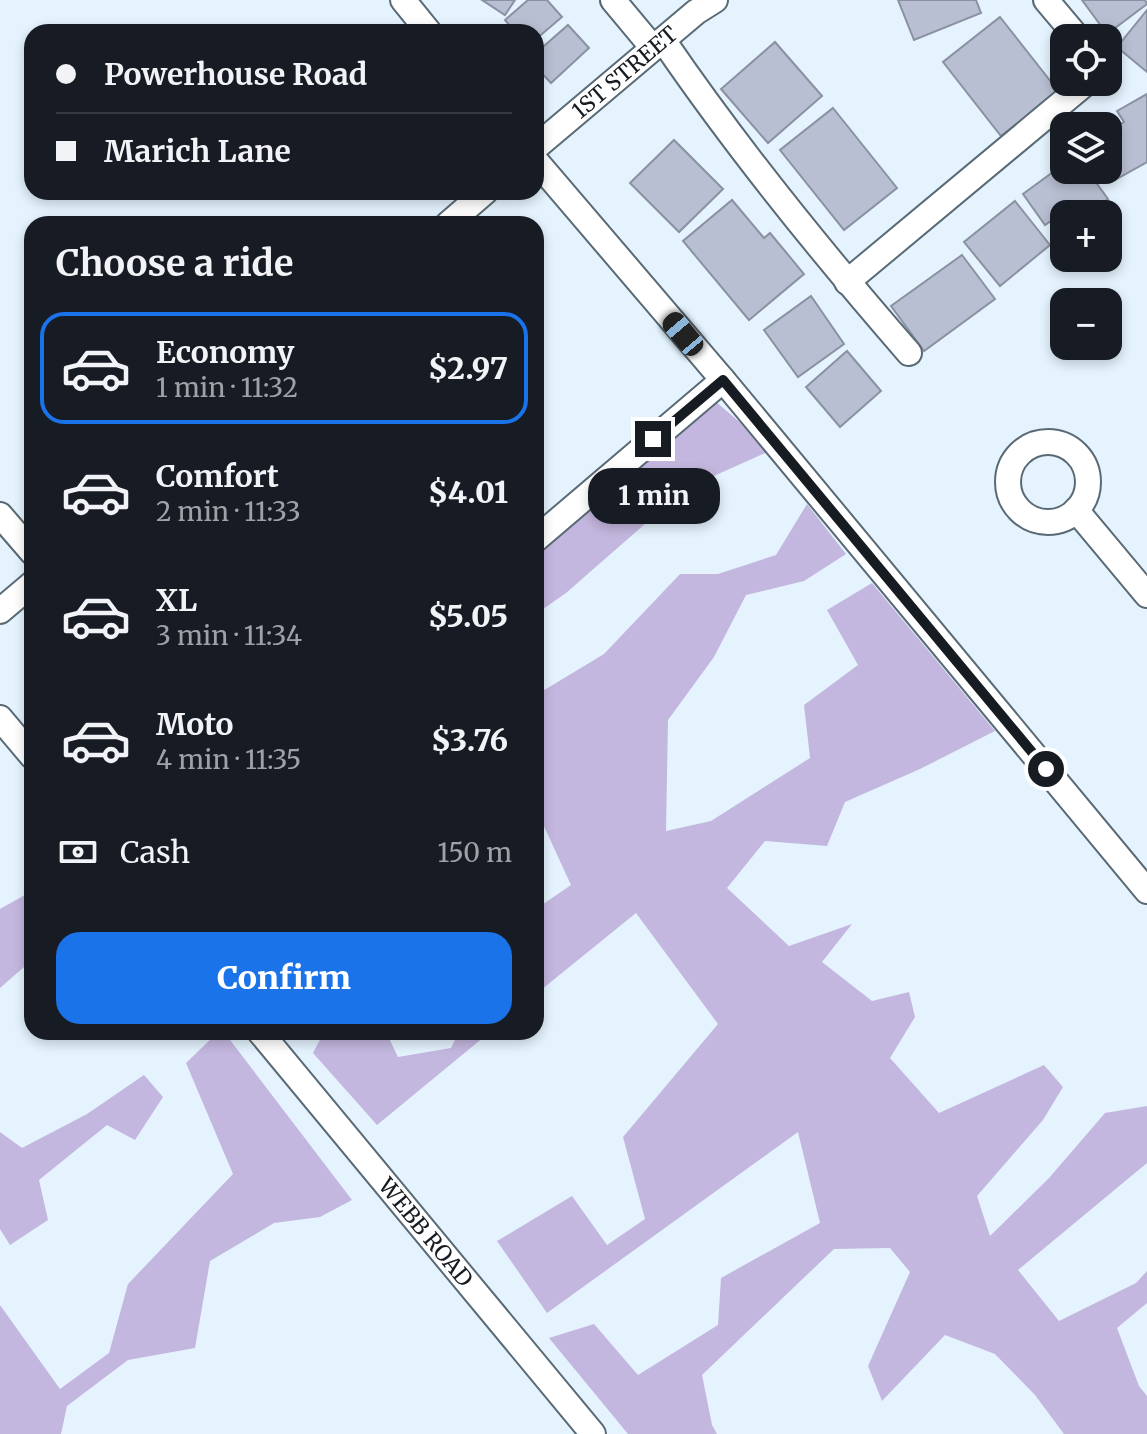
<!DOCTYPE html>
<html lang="en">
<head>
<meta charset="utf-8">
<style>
  body { margin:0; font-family:Merriweather,serif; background:#20242c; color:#f1f3f6; height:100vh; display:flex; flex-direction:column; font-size:30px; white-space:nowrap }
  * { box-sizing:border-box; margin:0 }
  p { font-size:26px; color:#9ea1a6 }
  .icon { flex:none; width:44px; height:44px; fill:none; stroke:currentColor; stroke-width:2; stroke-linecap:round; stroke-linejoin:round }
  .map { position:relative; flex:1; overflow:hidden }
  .side { position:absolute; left:24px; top:216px; width:520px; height:824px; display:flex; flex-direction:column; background:#171b24; border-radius:24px; box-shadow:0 4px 12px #0003 }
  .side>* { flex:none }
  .top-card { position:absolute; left:24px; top:24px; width:520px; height:176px; border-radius:24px; box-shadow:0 4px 12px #0003; display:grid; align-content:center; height:176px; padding:0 32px; background:#171b24 }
  .fabs { position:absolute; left:1050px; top:24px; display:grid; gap:16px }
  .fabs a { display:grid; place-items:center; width:72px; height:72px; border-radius:16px; background:#171b24; box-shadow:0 4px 12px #0003; font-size:40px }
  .end { position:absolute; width:36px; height:36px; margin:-18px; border:10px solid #161c21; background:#fff; box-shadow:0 0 0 4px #fff }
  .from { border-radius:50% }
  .bubble { position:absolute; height:56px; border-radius:24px; background:#171b24; box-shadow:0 4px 12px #0003; font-size:26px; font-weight:800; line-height:56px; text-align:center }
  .car { position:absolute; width:24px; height:48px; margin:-24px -12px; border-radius:10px; box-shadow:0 0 6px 2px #0007; background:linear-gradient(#222 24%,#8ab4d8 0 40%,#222 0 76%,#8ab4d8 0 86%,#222 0) }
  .top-card b { display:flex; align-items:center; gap:28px; height:76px; font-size:30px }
  .top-card b+b { border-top:2px solid #363941 }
  .top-card i { width:20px; height:20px; background:#f1f3f6 }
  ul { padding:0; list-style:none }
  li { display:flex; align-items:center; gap:24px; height:112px; margin:0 16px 12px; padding:0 16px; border:4px solid transparent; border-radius:24px }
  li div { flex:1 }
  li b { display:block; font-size:30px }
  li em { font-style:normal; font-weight:800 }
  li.selected { border-color:#1a73e8 }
  li>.icon { width:72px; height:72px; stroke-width:1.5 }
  h2 { padding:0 32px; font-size:36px; line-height:96px }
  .pay { display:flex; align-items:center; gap:20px; height:88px; padding:0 32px; font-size:30px }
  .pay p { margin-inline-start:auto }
  .action { display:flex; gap:16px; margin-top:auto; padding:16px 32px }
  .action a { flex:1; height:92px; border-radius:24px; background:#1a73e8; color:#fff; font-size:32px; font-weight:800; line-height:92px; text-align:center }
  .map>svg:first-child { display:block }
</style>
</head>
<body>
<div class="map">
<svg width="1147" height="1434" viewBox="0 0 1147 1434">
  <rect width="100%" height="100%" fill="#e4f3fe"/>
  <g fill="#c4b7df">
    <polygon points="715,401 772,450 685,489 566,593 536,614 536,546"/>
    <polygon points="807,504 846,554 804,581 746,595 714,657 668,720 666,831 711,821 810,758 804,705 858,665 827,610 872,583 995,731 920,769 845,802 827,846 765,841 727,888 789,946 852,924 822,962 872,1001 909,992 915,1017 890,1058 939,1113 1044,1065 1063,1087 1043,1120 977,1196 990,1236 1049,1178 1105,1113 1147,1106 1147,1163 1018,1270 1059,1321 1136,1283 1147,1271 1147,1303 1117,1328 1139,1386 1147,1396 1147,1434 1064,1434 1035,1395 995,1354 945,1335 882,1401 868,1366 910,1272 890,1248 834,1249 702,1375 712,1425 717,1434 628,1434 549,1338 594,1324 638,1375 718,1325 721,1278 820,1223 798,1132 547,1313 497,1241 572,1196 607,1245 645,1219 623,1137 718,1024 636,913 536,994 536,909 571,885 536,809 536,695 604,654 680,574 718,574 776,555"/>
    <polygon points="32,891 32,960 0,988 0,909"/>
    <polygon points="218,1032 224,1032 352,1200 320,1217 274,1223 210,1261 195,1348 128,1360 67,1406 61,1434 0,1434 0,1305 60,1389 109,1353 128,1284 233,1174 186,1063"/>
    <polygon points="324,1032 386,1032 398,1057 451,1048 459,1032 490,1032 377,1125 313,1053"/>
    <polygon points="144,1075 163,1097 135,1140 107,1125 39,1180 48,1220 10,1245 0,1229 0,1132 22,1148 87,1114"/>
  </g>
  <g fill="#b8bfd2" stroke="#8a91a2" stroke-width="2">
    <polygon points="482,0 515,0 505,15"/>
    <polygon points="528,0 547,0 562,17 536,39 536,32 515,32 505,20"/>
    <polygon points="898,0 976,0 981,13 914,40"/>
    <polygon points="1082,0 1145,0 1147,4 1107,34"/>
    <polygon points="1147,10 1147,72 1117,47"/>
    <polygon points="1000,17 1059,92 1001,136 943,62"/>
    <polygon points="568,25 589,48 551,83 536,67 536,53"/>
    <polygon points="775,42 822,96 768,143 721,89"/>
    <polygon points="1147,94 1147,162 1115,180 1108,167 1108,131 1124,122 1117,111"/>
    <polygon points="833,108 897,188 844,230 780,150"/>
    <polygon points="674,140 723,189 679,232 630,183"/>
    <polygon points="1064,164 1064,170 1087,170 1108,199 1087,214 1064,214 1064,218 1061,214 1045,225 1023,194"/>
    <polygon points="732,200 764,238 770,233 804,274 749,320 683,241"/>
    <polygon points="1015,201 1050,245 1000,286 964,242"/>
    <polygon points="962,255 995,299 924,351 891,306"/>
    <polygon points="811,296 844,344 798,377 764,330"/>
    <polygon points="847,351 881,391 840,427 806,387"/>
  </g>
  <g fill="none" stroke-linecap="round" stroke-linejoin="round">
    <defs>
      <g id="minor">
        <polyline points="403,0 429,32"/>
        <polyline points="613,0 653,48"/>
        <polyline points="1046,0 1078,38"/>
        <path d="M 663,40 C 738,150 822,253 909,353"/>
        <path id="s1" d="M 536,147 L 696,12 L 715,0"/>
        <polyline points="536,161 723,380 1147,891"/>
        <polyline points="448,224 485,192"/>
        <polyline points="847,282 1087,82"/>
        <circle cx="1048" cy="482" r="40"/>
        <polyline points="1076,510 1147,595"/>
        <polyline points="0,515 32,552"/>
        <polyline points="536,539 723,380"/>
        <polyline points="0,611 32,584"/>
        <polyline points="0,718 32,756"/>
        <path id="s2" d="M 260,1032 L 593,1434"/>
      </g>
    </defs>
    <use href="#minor" stroke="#596a75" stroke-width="28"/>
    <use href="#minor" stroke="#fff" stroke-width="24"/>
  </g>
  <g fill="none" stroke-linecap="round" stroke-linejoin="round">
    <polyline stroke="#161c21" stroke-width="10" points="653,439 723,380 1046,769"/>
  </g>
  <g text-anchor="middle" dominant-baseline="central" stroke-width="6" stroke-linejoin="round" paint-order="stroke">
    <g font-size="22" fill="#161c21" stroke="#fefefe">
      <text stroke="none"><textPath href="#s1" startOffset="116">1ST STREET</textPath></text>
      <text stroke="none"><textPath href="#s2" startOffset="260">WEBB ROAD</textPath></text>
    </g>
  </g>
</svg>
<div class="fabs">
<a><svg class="icon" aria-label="locate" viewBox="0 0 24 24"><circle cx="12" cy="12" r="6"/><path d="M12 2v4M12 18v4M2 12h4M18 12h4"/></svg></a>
<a><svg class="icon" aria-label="layers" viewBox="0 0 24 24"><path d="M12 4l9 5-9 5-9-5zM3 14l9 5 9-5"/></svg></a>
<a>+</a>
<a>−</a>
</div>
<i class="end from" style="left:1046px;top:769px"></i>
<i class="end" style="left:653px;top:439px"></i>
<div class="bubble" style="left:588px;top:468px;width:132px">1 min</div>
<i class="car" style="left:683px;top:334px;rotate:320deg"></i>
<div class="top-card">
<b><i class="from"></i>Powerhouse Road</b>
<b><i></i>Marich Lane</b>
</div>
<section class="side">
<h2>Choose a ride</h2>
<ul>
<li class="selected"><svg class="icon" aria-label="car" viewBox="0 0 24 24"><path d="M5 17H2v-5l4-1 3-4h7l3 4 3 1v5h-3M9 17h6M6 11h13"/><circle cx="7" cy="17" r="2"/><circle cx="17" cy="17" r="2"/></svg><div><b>Economy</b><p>1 min · 11:32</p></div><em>$2.97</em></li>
<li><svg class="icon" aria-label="car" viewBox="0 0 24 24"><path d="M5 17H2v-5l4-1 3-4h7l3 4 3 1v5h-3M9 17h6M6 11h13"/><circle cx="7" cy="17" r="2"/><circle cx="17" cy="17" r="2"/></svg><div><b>Comfort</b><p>2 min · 11:33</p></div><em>$4.01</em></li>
<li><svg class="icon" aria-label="car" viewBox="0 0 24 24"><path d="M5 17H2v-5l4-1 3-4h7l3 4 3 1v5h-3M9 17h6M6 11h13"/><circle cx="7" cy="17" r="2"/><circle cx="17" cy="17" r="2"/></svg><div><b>XL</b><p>3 min · 11:34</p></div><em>$5.05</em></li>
<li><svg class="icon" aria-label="car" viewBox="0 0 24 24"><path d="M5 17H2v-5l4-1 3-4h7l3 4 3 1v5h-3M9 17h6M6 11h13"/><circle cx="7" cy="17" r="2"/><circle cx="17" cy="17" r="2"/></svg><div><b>Moto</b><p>4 min · 11:35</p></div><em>$3.76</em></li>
</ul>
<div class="pay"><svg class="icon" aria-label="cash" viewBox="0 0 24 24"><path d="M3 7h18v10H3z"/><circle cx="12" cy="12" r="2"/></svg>Cash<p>150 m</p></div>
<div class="action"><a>Confirm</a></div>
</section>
</div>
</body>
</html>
